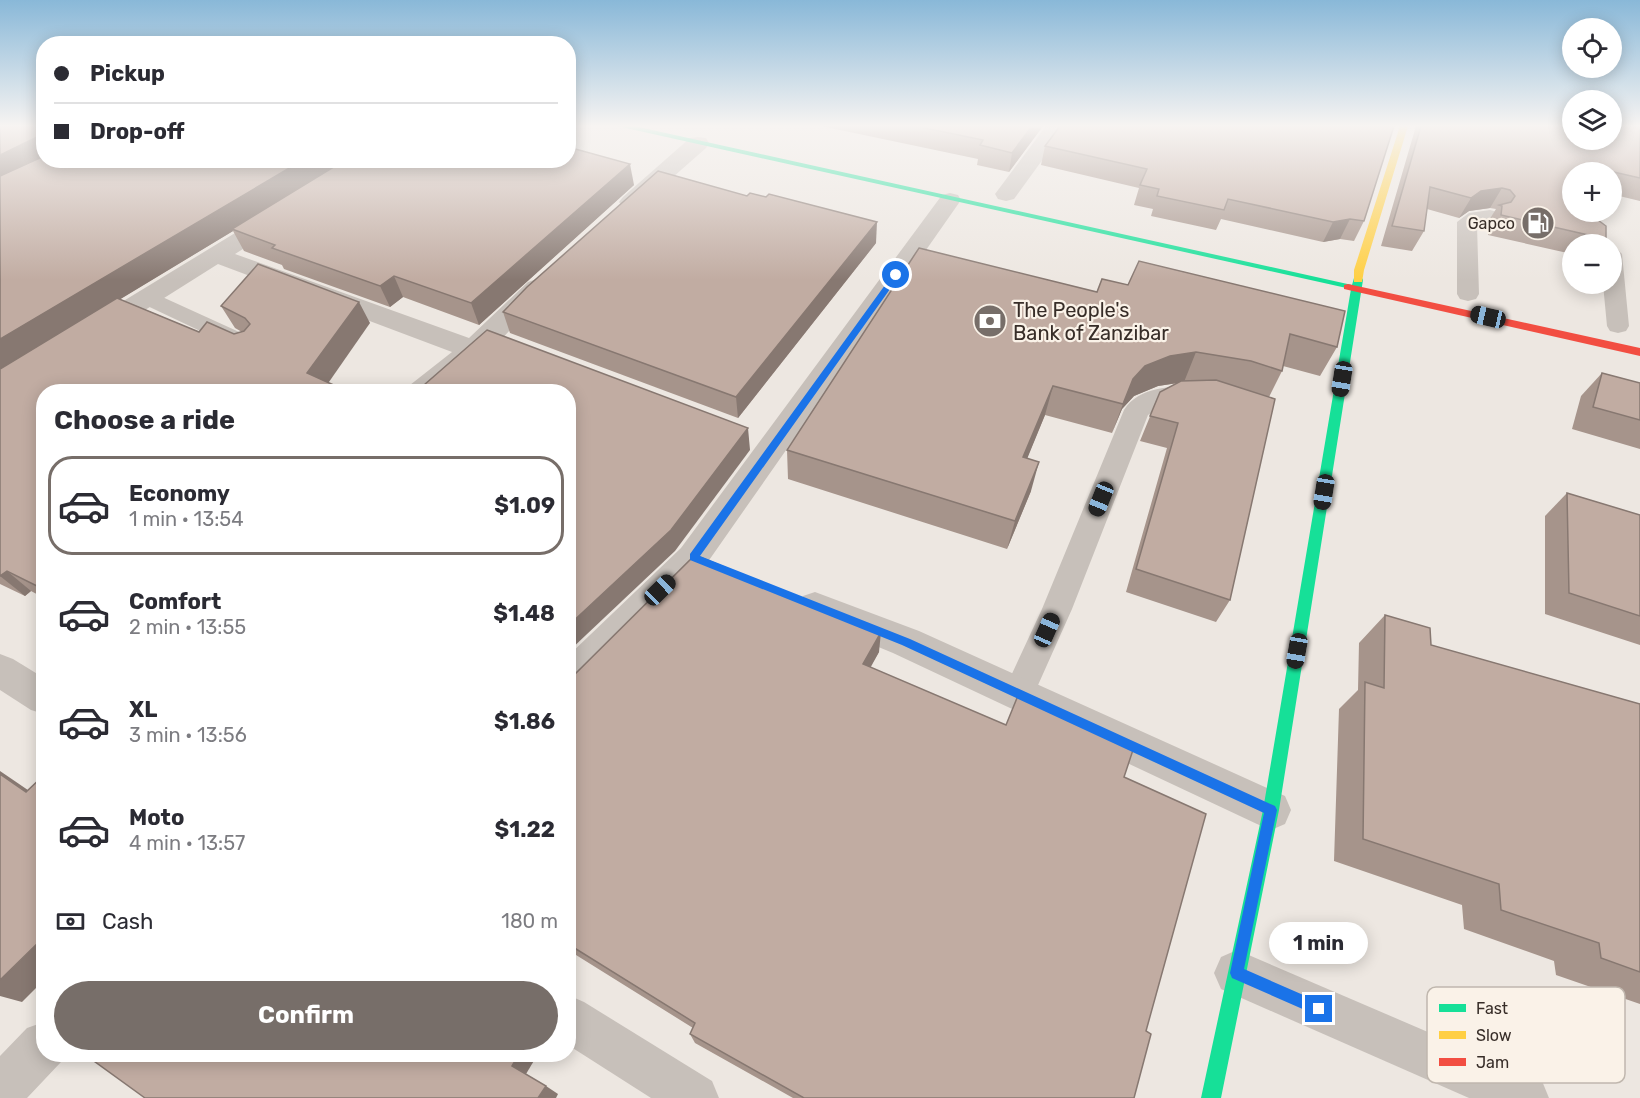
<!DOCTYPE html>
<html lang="en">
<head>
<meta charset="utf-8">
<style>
  body { margin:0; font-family:Rubik,sans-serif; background:#f2f2f3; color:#2b2b33; height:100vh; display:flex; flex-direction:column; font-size:22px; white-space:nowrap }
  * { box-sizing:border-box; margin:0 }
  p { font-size:20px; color:#7c7c81 }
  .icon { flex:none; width:33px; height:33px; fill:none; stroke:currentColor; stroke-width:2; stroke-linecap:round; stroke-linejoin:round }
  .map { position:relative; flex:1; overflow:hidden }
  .panel { position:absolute; left:36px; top:384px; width:540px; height:678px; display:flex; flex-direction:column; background:#fff; border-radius:24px; box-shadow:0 3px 15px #0003 }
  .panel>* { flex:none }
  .top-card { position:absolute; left:36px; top:36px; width:540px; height:132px; border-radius:24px; box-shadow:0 3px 15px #0003; display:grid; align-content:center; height:132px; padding:0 18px; background:#fff }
  .buttons { position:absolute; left:1562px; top:18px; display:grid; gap:12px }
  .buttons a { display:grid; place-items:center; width:60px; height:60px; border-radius:50%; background:#fff; box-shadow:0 3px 15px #0003; font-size:30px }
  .end { position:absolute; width:27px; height:27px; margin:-14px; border:8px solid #1a73e8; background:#fff; box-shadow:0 0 0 3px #fff }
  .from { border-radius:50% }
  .bubble { position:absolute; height:42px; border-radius:21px; background:#fff; box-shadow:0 3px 15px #0003; font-size:20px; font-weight:700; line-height:42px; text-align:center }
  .car { position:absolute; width:18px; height:36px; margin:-18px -9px; border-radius:8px; box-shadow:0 0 4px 2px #0007; background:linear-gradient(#222 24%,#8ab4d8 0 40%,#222 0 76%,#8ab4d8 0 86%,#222 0) }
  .top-card b { display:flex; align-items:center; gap:21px; height:57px; font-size:22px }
  .top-card b+b { border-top:2px solid #e1e1e2 }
  .top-card i { width:15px; height:15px; background:#2b2b33 }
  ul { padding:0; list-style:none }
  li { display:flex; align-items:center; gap:18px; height:99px; margin:0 12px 9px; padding:0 6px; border:3px solid transparent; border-radius:24px }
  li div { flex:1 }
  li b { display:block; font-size:22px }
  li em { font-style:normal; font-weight:700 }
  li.active { border-color:#776e69 }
  li>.icon { width:54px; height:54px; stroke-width:1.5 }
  h2 { padding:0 18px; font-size:27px; line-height:72px }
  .pay { display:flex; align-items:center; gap:15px; height:66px; padding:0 18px; font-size:22px }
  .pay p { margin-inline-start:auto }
  .primary-button { display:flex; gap:12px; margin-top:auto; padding:12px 18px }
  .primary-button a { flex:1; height:69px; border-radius:36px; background:#776e69; color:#fff; font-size:24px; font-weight:700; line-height:69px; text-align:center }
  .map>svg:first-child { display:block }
</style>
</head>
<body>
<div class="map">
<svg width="1640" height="1098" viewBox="0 0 1640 1098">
  <rect width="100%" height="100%" fill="#ede7e1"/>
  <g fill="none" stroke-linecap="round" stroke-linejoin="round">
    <g fill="#c7c0ba" fill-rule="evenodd">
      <polygon points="1490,210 1497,212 1500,216 1497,220 1477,225 1479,294 1476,299 1468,301 1460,299 1457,294 1457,222 1469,213"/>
      <polygon points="1611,248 1618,250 1622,254 1629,326 1626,331 1618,333 1610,331 1607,326 1603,284 1611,284"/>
      <polygon points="147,290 248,336 252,341 248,346 240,349 232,346 139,302 136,297 139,292"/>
      <path d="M 1196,385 L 1205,387 L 1208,393 L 1205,399 L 1163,405 L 1148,415 L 1072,609 L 1030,703 L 1019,707 L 1008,703 L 1003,693 L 1042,609 L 1124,410 C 1139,386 1172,387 1196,385 Z"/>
    </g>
    <g fill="#c7c0ba" fill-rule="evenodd">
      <polygon points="1046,126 1067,126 1014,199 1006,201 998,199 995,194"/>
      <polygon points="698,137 706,138 709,143 706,148 639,207 631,209 623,207 619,202 623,197 690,138"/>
      <polygon points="950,193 958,195 961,200 705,566 581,691 568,696 568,656 681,548 942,195"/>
      <polygon points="276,211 284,213 288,218 284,223 235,254 469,338 528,282 537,279 546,282 550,287 498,343 439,392 406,392 410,385 452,352 218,264 107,334 98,336 89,334 85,328 89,322 268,213"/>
      <polygon points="815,592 919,631 1285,796 1291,810 1285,824 1271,830 1257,824 893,653 803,616 798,606 803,596"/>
      <polygon points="0,654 13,659 44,678 44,714 31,710 0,690"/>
      <polygon points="1237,950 1542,1081 1549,1098 1469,1098 1221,989 1214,973 1221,957"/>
      <polygon points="568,995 584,1002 712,1081 719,1098 651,1098 568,1045"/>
      <polygon points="44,1022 44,1054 64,1054 61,1062 27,1098 0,1098 0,1056 27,1028"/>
    </g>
    <polygon fill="#16e098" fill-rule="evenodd" points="617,126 634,126 1352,285 1354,278 1362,278 1363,280 1279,810 1221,1098 1201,1098 1263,810 1351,289"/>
    <polygon fill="#ffcf43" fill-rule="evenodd" points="1400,126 1408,126 1364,270 1362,282 1354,282 1354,270"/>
    <polygon fill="#f24e42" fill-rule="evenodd" points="1348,284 1640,348 1640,356 1344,289 1344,285"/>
  </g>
  <g fill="#a6948b">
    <polygon points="0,126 44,126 44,160 634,185 479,325 403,297 390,307 284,269 282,265 244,251 233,231 120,299 199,332 234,334 242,332 235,328 221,306 370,323 44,392 44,598 31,591 25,596 0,584"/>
    <polygon points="821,126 1043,126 1009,172 977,165 978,159"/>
    <polygon points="1060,126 1364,221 1354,241 1340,239 1323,242 1221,219 1216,230 1151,216 1153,209 1134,205 1139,188 1041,165 1045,146"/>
    <polygon points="1416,126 1640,126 1640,201 1611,194 1611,172 1572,172 1572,212 1604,212 1597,220 1606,239 1602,244 1572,244 1572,254 1488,235 1489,226 1486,225 1496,209 1490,208 1469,211 1459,218 1427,209 1424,231 1412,251 1381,246"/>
    <polygon points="876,243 738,418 510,333 503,312"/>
    <polygon points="1102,279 1337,347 1320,376 1283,366 1282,371 1269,397 1230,600 1216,622 1126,592 1167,448 1140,441 1160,392 1178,383 1158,386 1134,396 1122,409 1112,433 1045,415 1027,458 1031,491 1007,549 788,479 787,450 1097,292"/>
    <polygon points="1602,373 1640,383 1640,449 1572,429 1581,396"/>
    <polygon points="1567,493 1640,515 1640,645 1545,614 1545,516"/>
    <polygon points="1385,615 1431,645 1640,704 1640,1004 1556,975 1554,961 1464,929 1462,905 1334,861 1339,709 1358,690 1359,643"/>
    <polygon points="879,652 870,667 1124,777 1146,1031 1134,1098 793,1098 695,1043 690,1034 693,1028 568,950 568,676"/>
  </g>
  <g fill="#877871">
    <polygon points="1032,126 1043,126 1009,172 1012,153"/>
    <polygon points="37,137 44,146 44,160 0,184 0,155"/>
    <polygon points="303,160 348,160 232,229 233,231 0,372 0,339"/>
    <polygon points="630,164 634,185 479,325 471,303"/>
    <polygon points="1502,188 1490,208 1469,211 1459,218 1471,198 1481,191"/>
    <polygon points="1597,212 1604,212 1591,229 1582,232"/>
    <polygon points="1350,219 1340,239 1323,242 1333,222"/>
    <polygon points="877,222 876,243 738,418 736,397"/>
    <polygon points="394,276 403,297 390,307 380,286"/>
    <polygon points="359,302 370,323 322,392 307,373"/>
    <polygon points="1196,352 1184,382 1158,386 1134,396 1122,409 1112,433 1123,404 1133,379 1145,366 1170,356"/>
    <polygon points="1053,386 1045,415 1016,486 1023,457"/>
    <polygon points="748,428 750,450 675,551 568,652 568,626"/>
    <polygon points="1039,462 1031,491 1007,549 1015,521"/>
    <polygon points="7,571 31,591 25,596 0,576"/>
    <polygon points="44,583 44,591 39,587"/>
    <polygon points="881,632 879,652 862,683 863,664"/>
    <polygon points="0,771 44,801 26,792 0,774"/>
    <polygon points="44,937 44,980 22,1002 0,996 0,980"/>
    <polygon points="519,1054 538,1054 526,1074 512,1066"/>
    <polygon points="546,1086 558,1094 556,1098 538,1098"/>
  </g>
  <g fill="#c1aca2" stroke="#877871" stroke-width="1.5">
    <polygon points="0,126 44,126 44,137 37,137 0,155"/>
    <polygon points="915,126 1032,126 1012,153 980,145 983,140"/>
    <polygon points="1060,126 1394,126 1364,221 1350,219 1333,222 1228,199 1224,210 1157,196 1159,189 1140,185 1147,169 1045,146"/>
    <polygon points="1421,126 1572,126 1572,140 1611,140 1611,126 1640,126 1640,178 1605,170 1605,172 1572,172 1572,212 1598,212 1594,217 1606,226 1606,239 1501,215 1502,206 1499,205 1511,202 1515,196 1510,190 1502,188 1481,191 1471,198 1430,187 1424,231 1392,226"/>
    <polygon points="568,147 630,164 471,303 394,276 380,286 272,248 275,245 232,229 345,160 568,160"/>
    <polygon points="44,156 44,160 303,160 0,339 0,176"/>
    <polygon points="658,171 747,196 750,193 766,197 769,194 877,222 736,397 503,312 527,287"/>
    <polygon points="919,248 1097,292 1102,279 1128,285 1139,261 1345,311 1337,347 1290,334 1282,371 1251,361 1196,352 1170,356 1145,366 1133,379 1123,404 1053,386 1023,457 1039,462 1015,521 787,450"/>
    <polygon points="258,264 359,302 307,373 349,392 44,392 44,583 39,587 7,571 0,576 0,369 117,298 199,332 207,322 234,334 244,331 250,324 245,318 221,306"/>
    <polygon points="487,330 748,428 671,530 568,626 568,392 416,392"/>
    <polygon points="1602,373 1640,383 1640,420 1593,407"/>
    <polygon points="1216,380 1275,399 1230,600 1136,569 1178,423 1150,416 1160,392 1181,381"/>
    <polygon points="1567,493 1640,515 1640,616 1569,593"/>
    <polygon points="695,555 881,632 863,664 1006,725 1019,693 1134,747 1124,777 1206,814 1146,1031 1151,1034 1134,1098 804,1098 690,1034 695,1023 568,944 568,676 575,674"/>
    <polygon points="1385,615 1430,628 1431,645 1640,704 1640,972 1601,958 1599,943 1501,910 1499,884 1363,839 1365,682 1384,688"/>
    <polygon points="0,774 26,792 44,775 44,937 0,980"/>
    <polygon points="100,1054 519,1054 512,1066 546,1086 538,1098 145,1098 94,1061"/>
  </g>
  <linearGradient id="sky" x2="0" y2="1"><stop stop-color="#89b8d8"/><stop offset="0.45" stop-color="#f7f4f2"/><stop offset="1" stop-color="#f7f4f2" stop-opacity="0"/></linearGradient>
  <rect width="1640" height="280" fill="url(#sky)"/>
  <polygon fill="#1a73e8" points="893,274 900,275 700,556 910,639 1275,806 1277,810 1244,969 1324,1004 1326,1009 1324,1014 1319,1016 1314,1014 1232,978 1230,973 1264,813 902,645 690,560 690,554"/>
  <defs>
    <symbol id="fuel-disc" viewBox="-11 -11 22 22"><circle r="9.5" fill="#776e69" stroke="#faf2e8"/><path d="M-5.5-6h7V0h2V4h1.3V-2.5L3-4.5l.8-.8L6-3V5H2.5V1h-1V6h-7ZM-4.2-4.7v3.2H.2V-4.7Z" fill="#fff"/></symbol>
    <symbol id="bank-disc" viewBox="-11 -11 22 22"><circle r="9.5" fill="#776e69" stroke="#faf2e8"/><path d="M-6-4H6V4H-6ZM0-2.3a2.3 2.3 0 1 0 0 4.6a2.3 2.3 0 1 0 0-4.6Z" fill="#fff"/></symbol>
  </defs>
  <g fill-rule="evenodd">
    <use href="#fuel-disc" x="1519" y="204" width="38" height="38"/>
    <use href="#bank-disc" x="971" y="302" width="38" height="38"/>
  </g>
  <g text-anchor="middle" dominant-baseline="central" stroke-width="4.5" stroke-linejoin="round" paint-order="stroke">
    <g font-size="16" fill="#372d28" stroke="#faf2e8" text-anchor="end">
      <text x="1515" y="223">Gapco</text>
    </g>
    <g font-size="20" fill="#372d28" stroke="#faf2e8" text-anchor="start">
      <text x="1013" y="310">The People's<tspan x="1013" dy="23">Bank of Zanzibar</tspan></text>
    </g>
  </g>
  <rect x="1427" y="987" width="198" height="96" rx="9" fill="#faf2e8" stroke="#c0b7ae" stroke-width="1.5"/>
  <rect x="1439" y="1004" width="27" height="8" fill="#16e098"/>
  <rect x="1439" y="1031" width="27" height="8" fill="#ffcf43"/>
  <rect x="1439" y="1058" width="27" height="8" fill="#f24e42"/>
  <g font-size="16" fill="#372d28">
    <text x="1476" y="1014">Fast</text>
    <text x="1476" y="1041">Slow</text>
    <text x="1476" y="1068">Jam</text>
  </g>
</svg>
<div class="buttons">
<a><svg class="icon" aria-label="locate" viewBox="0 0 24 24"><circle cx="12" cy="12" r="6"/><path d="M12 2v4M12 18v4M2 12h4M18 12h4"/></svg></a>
<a><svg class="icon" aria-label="layers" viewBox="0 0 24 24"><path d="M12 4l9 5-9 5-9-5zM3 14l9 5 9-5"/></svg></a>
<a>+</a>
<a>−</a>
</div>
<i class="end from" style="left:896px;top:275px"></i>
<i class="end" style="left:1319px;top:1009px"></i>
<div class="bubble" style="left:1269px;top:922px;width:99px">1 min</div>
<i class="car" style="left:1488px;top:317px;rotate:283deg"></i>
<i class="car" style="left:1342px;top:379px;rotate:189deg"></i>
<i class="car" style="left:1324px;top:492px;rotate:189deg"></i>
<i class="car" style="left:1101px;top:499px;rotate:202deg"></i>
<i class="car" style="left:660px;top:590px;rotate:46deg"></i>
<i class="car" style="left:1047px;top:630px;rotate:24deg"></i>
<i class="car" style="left:1297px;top:651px;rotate:190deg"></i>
<div class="top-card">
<b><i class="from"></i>Pickup</b>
<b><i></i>Drop-off</b>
</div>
<section class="panel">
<h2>Choose a ride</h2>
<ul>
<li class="active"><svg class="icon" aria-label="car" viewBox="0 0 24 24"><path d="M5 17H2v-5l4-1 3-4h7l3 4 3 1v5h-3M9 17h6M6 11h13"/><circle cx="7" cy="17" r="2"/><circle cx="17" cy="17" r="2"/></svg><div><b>Economy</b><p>1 min · 13:54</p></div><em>$1.09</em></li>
<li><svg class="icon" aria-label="car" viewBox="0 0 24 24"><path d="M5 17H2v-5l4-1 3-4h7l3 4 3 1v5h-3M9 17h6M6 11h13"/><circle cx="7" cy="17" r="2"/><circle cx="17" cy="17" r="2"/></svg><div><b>Comfort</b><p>2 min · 13:55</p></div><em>$1.48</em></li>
<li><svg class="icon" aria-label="car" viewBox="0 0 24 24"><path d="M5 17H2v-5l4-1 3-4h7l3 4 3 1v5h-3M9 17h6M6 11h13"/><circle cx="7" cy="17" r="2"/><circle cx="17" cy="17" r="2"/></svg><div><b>XL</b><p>3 min · 13:56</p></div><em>$1.86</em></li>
<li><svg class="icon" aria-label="car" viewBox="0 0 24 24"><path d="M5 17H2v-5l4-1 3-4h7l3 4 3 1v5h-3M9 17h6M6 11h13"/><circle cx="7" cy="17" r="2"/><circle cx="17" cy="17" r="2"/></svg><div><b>Moto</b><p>4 min · 13:57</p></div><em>$1.22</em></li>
</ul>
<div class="pay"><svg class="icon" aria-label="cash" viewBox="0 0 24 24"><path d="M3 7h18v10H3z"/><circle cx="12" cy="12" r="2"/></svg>Cash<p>180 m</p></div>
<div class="primary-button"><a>Confirm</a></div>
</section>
</div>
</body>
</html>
